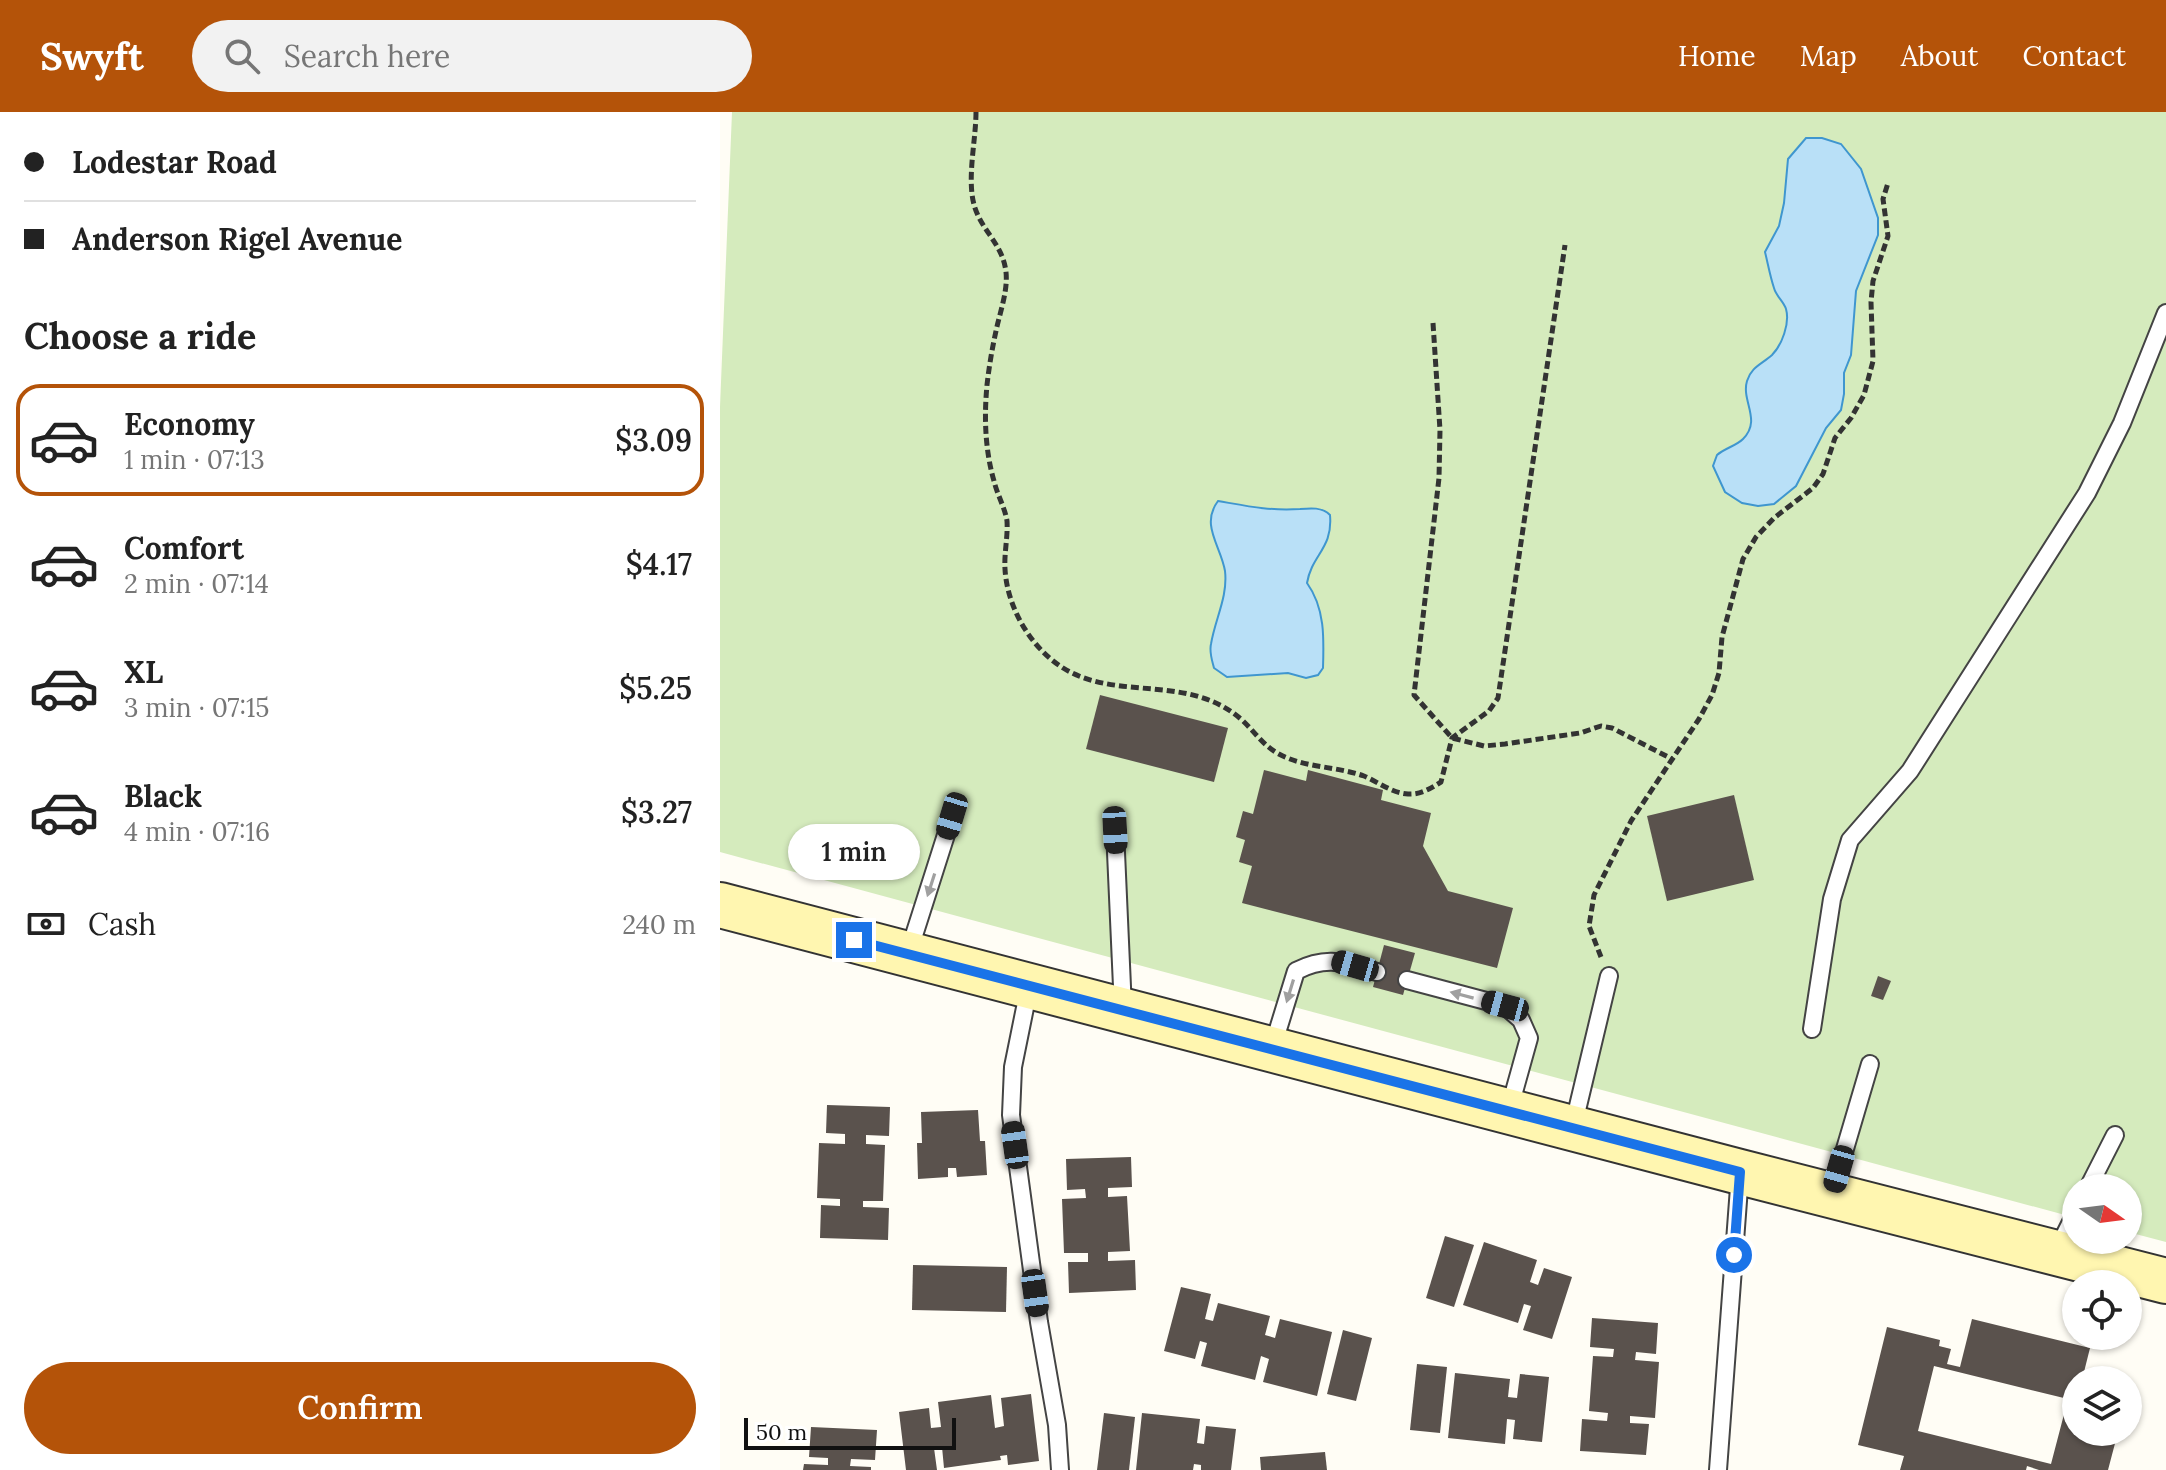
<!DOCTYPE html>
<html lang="en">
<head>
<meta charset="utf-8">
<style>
  body { margin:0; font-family:Lora,serif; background:#f2f2f2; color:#222; height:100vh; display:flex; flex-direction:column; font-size:30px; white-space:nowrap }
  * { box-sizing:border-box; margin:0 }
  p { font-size:26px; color:#767676 }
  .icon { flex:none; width:44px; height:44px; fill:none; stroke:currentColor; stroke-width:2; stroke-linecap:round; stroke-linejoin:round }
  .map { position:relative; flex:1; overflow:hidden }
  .details { display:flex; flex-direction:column; background:#fff; width:720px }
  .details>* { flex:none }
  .guide { display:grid; align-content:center; height:176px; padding:0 24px; background:#fff }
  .needle { width:52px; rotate:104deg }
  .buttons { position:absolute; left:1342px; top:1062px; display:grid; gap:16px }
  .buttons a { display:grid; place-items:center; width:80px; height:80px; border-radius:50%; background:#fff; box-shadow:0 2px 6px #0004; font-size:40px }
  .scale { position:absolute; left:24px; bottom:20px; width:212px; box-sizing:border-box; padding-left:8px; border:4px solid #111; border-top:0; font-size:22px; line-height:28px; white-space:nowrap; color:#111; -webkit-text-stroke:6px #fff; paint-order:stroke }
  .end { position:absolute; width:36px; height:36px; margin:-18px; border:10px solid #1a73e8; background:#fff; box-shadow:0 0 0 4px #fff }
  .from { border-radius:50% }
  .bubble { position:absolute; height:56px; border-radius:28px; background:#fff; box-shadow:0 2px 6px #0004; font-size:26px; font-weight:600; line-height:56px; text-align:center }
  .car { position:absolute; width:24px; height:48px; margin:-24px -12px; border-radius:10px; box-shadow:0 0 6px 2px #0007; background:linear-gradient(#222 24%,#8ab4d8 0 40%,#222 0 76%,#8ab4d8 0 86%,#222 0) }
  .guide b { display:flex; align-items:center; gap:28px; height:76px; font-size:30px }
  .guide b+b { border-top:2px solid #e0e0e0 }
  .guide i { width:20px; height:20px; background:#222 }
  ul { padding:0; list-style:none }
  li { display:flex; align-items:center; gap:24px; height:112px; margin:0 16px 12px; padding:0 8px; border:4px solid transparent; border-radius:24px }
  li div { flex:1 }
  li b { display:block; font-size:30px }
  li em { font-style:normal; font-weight:600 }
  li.active { border-color:#b45309 }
  li>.icon { width:72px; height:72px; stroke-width:1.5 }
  h2 { padding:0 24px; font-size:36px; line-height:96px }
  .pay { display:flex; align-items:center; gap:20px; height:88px; padding:0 24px; font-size:30px }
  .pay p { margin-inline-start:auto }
  .action { display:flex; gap:16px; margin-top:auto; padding:16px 24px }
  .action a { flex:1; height:92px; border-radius:48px; background:#b45309; color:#fff; font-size:32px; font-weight:600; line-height:92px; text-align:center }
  header { display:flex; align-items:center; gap:48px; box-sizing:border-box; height:112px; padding:0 40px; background:#b45309; color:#fff }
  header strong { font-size:38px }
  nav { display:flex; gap:44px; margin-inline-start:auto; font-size:28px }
  .search { width:560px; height:72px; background:#f2f2f2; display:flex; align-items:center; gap:20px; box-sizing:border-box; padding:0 28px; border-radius:44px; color:#767676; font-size:30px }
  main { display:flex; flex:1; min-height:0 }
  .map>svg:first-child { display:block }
</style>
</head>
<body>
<header>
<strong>Swyft</strong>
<div class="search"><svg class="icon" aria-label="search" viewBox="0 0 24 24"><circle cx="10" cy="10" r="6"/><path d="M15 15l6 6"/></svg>Search here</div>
<nav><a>Home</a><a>Map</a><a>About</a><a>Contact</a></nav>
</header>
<main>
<section class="details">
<div class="guide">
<b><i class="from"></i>Lodestar Road</b>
<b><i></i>Anderson Rigel Avenue</b>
</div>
<h2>Choose a ride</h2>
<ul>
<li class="active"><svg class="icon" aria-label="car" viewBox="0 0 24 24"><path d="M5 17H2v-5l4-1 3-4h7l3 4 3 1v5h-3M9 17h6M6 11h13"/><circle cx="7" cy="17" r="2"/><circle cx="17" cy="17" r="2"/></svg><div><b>Economy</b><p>1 min · 07:13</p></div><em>$3.09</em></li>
<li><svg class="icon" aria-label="car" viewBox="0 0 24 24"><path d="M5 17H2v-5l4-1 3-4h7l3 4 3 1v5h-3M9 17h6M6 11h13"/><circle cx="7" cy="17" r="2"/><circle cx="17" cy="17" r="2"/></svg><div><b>Comfort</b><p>2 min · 07:14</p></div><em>$4.17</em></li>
<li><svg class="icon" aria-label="car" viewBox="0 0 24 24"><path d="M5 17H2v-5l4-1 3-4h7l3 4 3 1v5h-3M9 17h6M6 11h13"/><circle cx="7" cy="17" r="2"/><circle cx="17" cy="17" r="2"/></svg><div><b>XL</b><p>3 min · 07:15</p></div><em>$5.25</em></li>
<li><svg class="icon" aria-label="car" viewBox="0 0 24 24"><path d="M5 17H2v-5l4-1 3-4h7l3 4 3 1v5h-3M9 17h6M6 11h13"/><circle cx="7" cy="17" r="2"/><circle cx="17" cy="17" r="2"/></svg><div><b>Black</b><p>4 min · 07:16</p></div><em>$3.27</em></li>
</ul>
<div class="pay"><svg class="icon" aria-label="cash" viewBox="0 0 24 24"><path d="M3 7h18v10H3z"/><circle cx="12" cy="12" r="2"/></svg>Cash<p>240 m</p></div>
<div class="action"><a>Confirm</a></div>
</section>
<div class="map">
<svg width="1446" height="1358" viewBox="0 0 1446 1358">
  <rect width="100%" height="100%" fill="#fffdf5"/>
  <polygon fill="#d5ebbd" points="12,0 1446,0 1446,1130 1408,1120 1408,1076 1356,1076 1356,1106 0,740 0,295"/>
  <g fill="#b9e0f7" stroke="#3f96cf" stroke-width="2">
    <path d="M 1086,26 L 1102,26 L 1121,32 L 1141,57 L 1158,106 L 1158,123 L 1136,179 L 1131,243 L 1124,261 L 1124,282 L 1121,298 L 1106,316 L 1076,374 L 1054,392 L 1038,394 L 1022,391 L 1005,380 L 993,354 L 997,343 C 1005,336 1016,334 1023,327 C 1042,308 1021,289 1027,269 C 1031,255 1042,252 1052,243 C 1062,233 1070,211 1066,197 C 1064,190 1056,184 1054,176 C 1050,164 1048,152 1045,140 L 1059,114 L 1064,91 L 1068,47 Z"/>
    <path d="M 498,389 C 527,394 549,399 580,397 C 591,396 602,395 610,403 C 613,437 592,442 587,471 C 605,496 604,526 603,556 L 598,563 L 586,566 L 568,561 L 507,565 L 494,556 C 492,548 489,540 491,532 C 495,507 508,485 505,459 C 501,434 480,413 498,389 Z"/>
  </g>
  <g fill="#5a524d" fill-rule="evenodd">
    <polygon points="380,583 508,616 494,670 366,637"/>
    <polygon points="544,658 586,669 588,658 663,678 661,688 711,701 703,734 728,779 793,796 777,856 522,791 532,754 519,750 525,728 516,725 523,699 533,702"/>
    <polygon points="1014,683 1034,768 947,789 927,704"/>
    <polygon points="664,833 695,841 683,883 653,875"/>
    <polygon points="1158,864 1171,869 1163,888 1151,884"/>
    <polygon points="107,993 170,995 169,1024 146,1023 146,1032 165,1033 163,1089 143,1089 143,1095 169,1096 168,1128 100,1126 101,1093 120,1094 120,1087 97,1086 99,1031 125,1032 125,1022 106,1021"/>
    <polygon points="258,998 260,1029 265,1029 267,1063 237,1065 236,1056 228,1056 228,1065 198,1067 197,1031 202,1031 201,1000"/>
    <polygon points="411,1045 412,1075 388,1076 388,1085 407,1084 410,1139 388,1140 388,1149 415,1148 416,1178 349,1181 348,1150 368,1150 368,1141 344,1141 342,1087 366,1086 365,1077 347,1078 346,1047"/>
    <polygon points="725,1124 754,1133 734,1195 706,1186"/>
    <polygon points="764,1130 817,1148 810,1170 818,1173 824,1156 852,1165 832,1227 803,1218 811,1194 804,1192 798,1211 743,1193"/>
    <polygon points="193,1153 287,1155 286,1200 192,1198"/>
    <polygon points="461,1175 491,1182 485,1207 493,1209 498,1191 550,1204 545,1223 555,1226 560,1207 612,1220 597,1284 543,1270 549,1247 541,1244 535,1268 481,1254 487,1231 480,1229 475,1247 444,1239"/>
    <polygon points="872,1206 938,1211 936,1242 916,1240 915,1248 939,1250 935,1306 910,1304 910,1311 929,1312 926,1343 860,1339 862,1307 887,1309 888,1301 869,1299 873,1244 893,1245 894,1237 870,1235"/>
    <path d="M 1252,1207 L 1370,1236 L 1363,1264 L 1374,1268 L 1356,1268 L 1356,1320 L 1398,1320 L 1388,1358 L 1319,1358 L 1307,1354 L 1306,1358 L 1180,1358 L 1184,1344 L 1138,1333 L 1167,1215 L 1220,1228 L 1219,1234 L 1231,1237 L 1227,1252 L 1240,1255 ZM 1214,1254 L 1348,1287 L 1331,1352 L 1198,1319 Z"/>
    <polygon points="623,1218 652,1226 636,1289 607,1282"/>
    <polygon points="697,1252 727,1255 720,1321 690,1318"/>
    <polygon points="735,1261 790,1267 788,1285 797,1286 800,1262 829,1265 822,1330 793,1327 795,1308 787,1307 785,1332 728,1326"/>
    <polygon points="311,1282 319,1349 288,1353 287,1343 280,1344 281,1348 224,1356 222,1335 214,1336 217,1358 186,1358 179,1300 209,1296 211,1316 221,1315 218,1290 271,1283 275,1316 284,1314 281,1286"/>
    <polygon points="384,1301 415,1305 409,1358 377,1358"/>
    <polygon points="422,1301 480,1307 477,1331 484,1332 486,1314 516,1317 511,1358 481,1358 481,1353 474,1352 473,1358 416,1358"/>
    <polygon points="91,1315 157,1318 155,1348 131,1347 130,1354 151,1355 151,1358 83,1358 84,1352 108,1353 108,1346 89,1345"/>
    <polygon points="605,1340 607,1358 541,1358 540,1345"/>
  </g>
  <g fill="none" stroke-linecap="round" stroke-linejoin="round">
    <defs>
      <g id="lane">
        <polyline points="395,718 403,897"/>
        <polyline points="189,839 232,704"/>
        <polyline points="687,868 785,894 801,908 809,926 789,998"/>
        <polyline points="309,876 293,955 291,1003 319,1210 337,1313 340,1358"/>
        <polyline points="1092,917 1112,787 1130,728 1190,659 1367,381 1402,311 1446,201"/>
        <path d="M 552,937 L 576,859 C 608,843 624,851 657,860"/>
        <polyline points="853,1015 889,864"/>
        <polyline points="1368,1076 1395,1023"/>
        <polyline points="1112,1081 1150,952"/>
        <polyline points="1337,1138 1356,1100"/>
        <polyline points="998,1358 1020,1062"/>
      </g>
      <polyline id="secondary" points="0,793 1020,1060 1446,1169"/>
    </defs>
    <use href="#lane" stroke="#444" stroke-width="20"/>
    <use href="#secondary" stroke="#333" stroke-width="48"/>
    <g stroke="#333" stroke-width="5" stroke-dasharray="8 4" stroke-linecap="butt">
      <path d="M 256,0 C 256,29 246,69 255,96 C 263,120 283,133 286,160 C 288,179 280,200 276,219 C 272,237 269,255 267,273 C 264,305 265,338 274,369 C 277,382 285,396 287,409 C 288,425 284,441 285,457 C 287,494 309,533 340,554 C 395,591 468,560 522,608 C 534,619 542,632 557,641 C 583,656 616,654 644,664 C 658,670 672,681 688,682 C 701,683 711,676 721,670 L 732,626 L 769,599 L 778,586 L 845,133"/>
      <polyline points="713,211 720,318 719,366 694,583 732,626 764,634 785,632 860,621 881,614 892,616 952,647"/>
      <polyline points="881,845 869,814 874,783 911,709 979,607 992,583 999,561 1002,525 1023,447 1036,425 1054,406 1093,376 1103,362 1115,326 1131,306 1144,283 1153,249 1151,190 1153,169 1168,124 1163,87 1168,71"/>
    </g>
    <use href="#lane" stroke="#fff" stroke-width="16"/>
    <use href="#secondary" stroke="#fff6b0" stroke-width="44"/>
  </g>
  <defs><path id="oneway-solid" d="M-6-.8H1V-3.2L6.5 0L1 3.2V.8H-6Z" transform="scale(2)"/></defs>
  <g fill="#a0a0a0">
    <use href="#oneway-solid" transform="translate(211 773) rotate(108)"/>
    <use href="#oneway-solid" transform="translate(570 879) rotate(107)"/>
    <use href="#oneway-solid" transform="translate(742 883) rotate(-165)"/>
  </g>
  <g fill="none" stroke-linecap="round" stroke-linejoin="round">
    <polyline stroke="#1a73e8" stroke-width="10" points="134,828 1020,1060 1014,1143"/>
  </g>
</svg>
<div class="buttons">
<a><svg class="needle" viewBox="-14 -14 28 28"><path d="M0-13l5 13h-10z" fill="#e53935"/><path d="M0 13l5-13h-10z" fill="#767676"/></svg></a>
<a><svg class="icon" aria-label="locate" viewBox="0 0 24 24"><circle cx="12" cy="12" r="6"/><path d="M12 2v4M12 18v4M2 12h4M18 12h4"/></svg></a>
<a><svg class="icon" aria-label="layers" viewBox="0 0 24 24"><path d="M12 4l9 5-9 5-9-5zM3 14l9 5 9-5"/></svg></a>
</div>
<div class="scale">50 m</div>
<i class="end from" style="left:1014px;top:1143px"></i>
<i class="end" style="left:134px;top:828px"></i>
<div class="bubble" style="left:68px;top:712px;width:132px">1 min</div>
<i class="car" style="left:232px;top:704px;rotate:197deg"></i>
<i class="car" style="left:395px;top:718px;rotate:177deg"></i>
<i class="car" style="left:635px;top:854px;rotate:286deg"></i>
<i class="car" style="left:785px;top:894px;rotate:285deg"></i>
<i class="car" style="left:295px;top:1033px;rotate:352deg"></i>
<i class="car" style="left:1119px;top:1057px;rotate:196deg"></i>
<i class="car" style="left:315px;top:1181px;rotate:172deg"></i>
</div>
</main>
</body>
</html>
